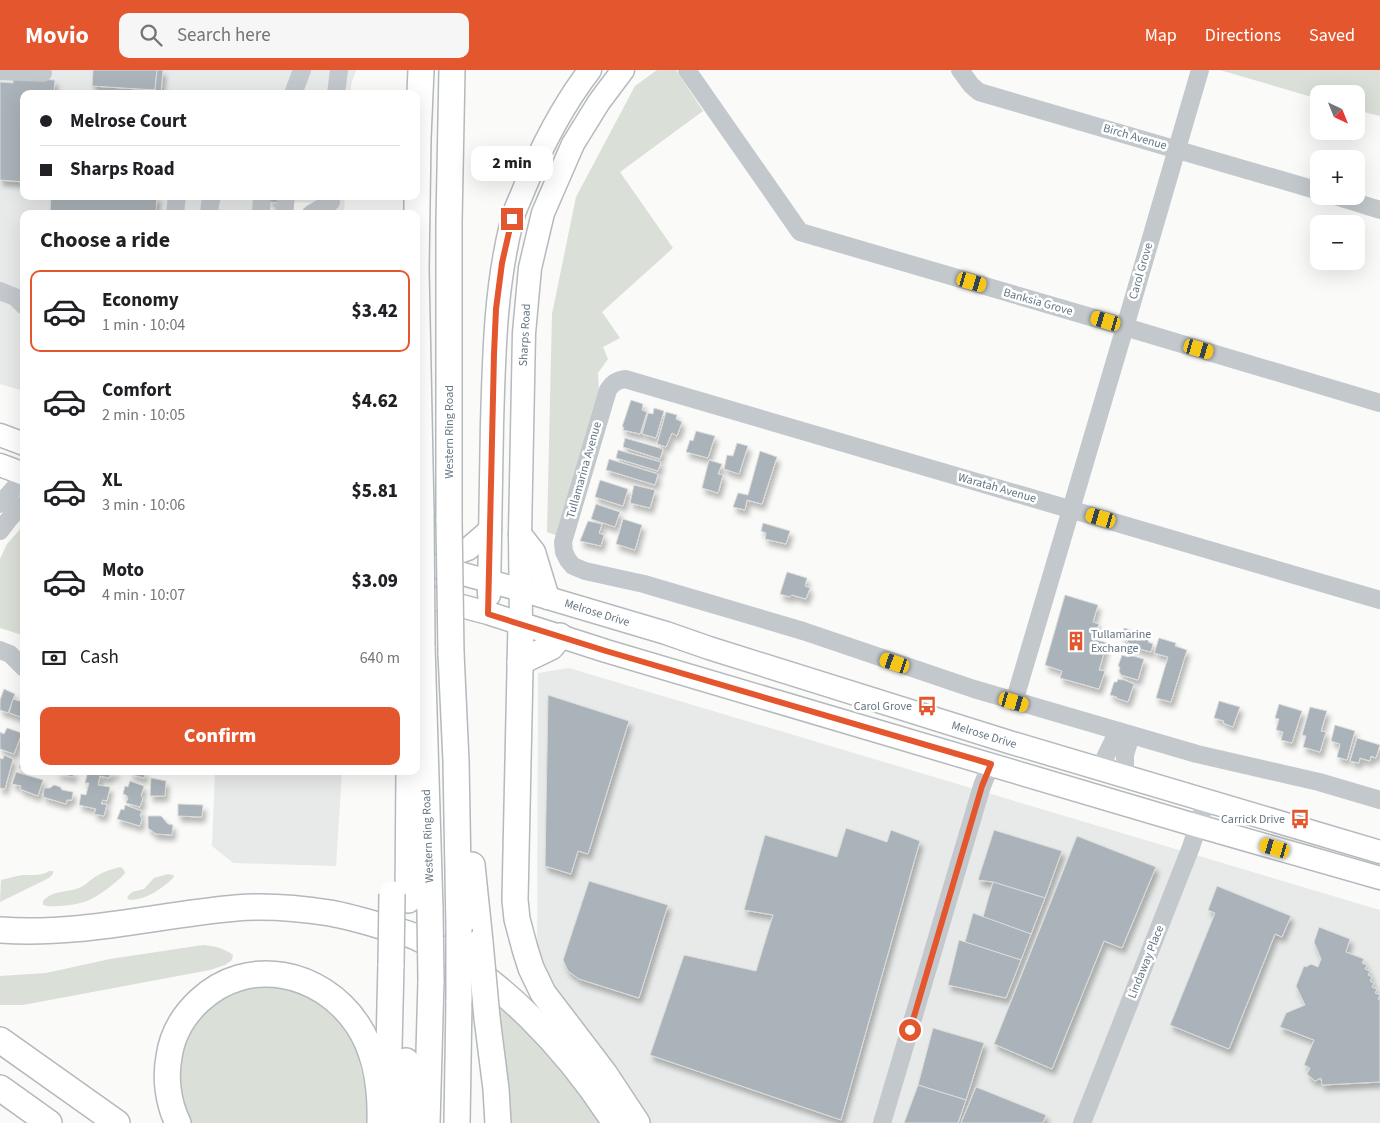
<!DOCTYPE html>
<html lang="en">
<head>
<meta charset="utf-8">
<style>
  body { margin:0; font-family:"Source Sans 3",sans-serif; background:#f6f6f6; color:#202124; height:100vh; display:flex; flex-direction:column; font-size:19px; white-space:nowrap }
  * { box-sizing:border-box; margin:0 }
  p { font-size:16px; color:#757577 }
  .icon { flex:none; width:28px; height:28px; fill:none; stroke:currentColor; stroke-width:2; stroke-linecap:round; stroke-linejoin:round }
  .map { position:relative; flex:1; overflow:hidden }
  .sheet { position:absolute; left:20px; top:140px; width:400px; height:565px; display:flex; flex-direction:column; background:#fff; border-radius:10px; box-shadow:0 5px 20px #0002 }
  .sheet>* { flex:none }
  .hud { position:absolute; left:20px; top:20px; width:400px; height:110px; border-radius:10px; box-shadow:0 5px 20px #0002; display:grid; align-content:center; height:110px; padding:0 20px; background:#fff }
  .needle { width:32px; rotate:137deg }
  .buttons { position:absolute; left:1310px; top:15px; display:grid; gap:10px }
  .buttons a { display:grid; place-items:center; width:55px; height:55px; border-radius:10px; background:#fff; box-shadow:0 5px 20px #0002; font-size:25px }
  .end { position:absolute; width:22px; height:22px; margin:-11px; border:6px solid #e4572e; background:#fff; box-shadow:0 0 0 2px #fff }
  .from { border-radius:50% }
  .bubble { position:absolute; height:35px; border-radius:10px; background:#fff; box-shadow:0 5px 20px #0002; font-size:16px; font-weight:800; line-height:35px; text-align:center }
  .car { position:absolute; width:15px; height:30px; margin:-15px -8px; border-radius:6px; box-shadow:0 0 4px 1px #0007; background:linear-gradient(#f5c518 24%,#345 0 40%,#f5c518 0 76%,#345 0 86%,#f5c518 0) }
  .hud b { display:flex; align-items:center; gap:18px; height:48px; font-size:19px }
  .hud b+b { border-top:1px solid #e0e0e0 }
  .hud i { width:12px; height:12px; background:#202124 }
  ul { padding:0; list-style:none }
  li { display:flex; align-items:center; gap:15px; height:82px; margin:0 10px 8px; padding:0 10px; border:2px solid transparent; border-radius:10px }
  li div { flex:1 }
  li b { display:block; font-size:19px }
  li em { font-style:normal; font-weight:800 }
  li.active { border-color:#e4572e }
  li>.icon { width:45px; height:45px; stroke-width:1.5 }
  h2 { padding:0 20px; font-size:22px; line-height:60px }
  .pay { display:flex; align-items:center; gap:12px; height:55px; padding:0 20px; font-size:19px }
  .pay p { margin-inline-start:auto }
  .button { display:flex; gap:10px; margin-top:auto; padding:10px 20px }
  .button a { flex:1; height:58px; border-radius:10px; background:#e4572e; color:#fff; font-size:20px; font-weight:800; line-height:58px; text-align:center }
  header { display:flex; align-items:center; gap:30px; box-sizing:border-box; height:70px; padding:0 25px; background:#e4572e; color:#fff }
  header strong { font-size:24px }
  nav { display:flex; gap:28px; margin-inline-start:auto; font-size:18px }
  .search { width:350px; height:45px; background:#f6f6f6; display:flex; align-items:center; gap:12px; box-sizing:border-box; padding:0 18px; border-radius:10px; color:#757577; font-size:19px }
  .map>svg:first-child { display:block }
</style>
</head>
<body>
<header>
<strong>Movio</strong>
<div class="search"><svg class="icon" aria-label="search" viewBox="0 0 24 24"><circle cx="10" cy="10" r="6"/><path d="M15 15l6 6"/></svg>Search here</div>
<nav><a>Map</a><a>Directions</a><a>Saved</a></nav>
</header>
<div class="map">
<svg width="1380" height="1053" viewBox="0 0 1380 1053">
  <defs>
    <filter id="shadow"><feDropShadow dx="3" dy="5.5" stdDeviation="2.5" flood-color="#0004"/></filter>
  </defs>
  <rect width="100%" height="100%" fill="#fafaf8"/>
  <g fill="#e8e9e9">
    <polygon points="0,0 356,0 351,15 351,24 24,24 24,126 345,126 344,144 324,144 324,133 254,131 254,144 24,144 24,321 0,314"/>
    <polygon points="569,598 1380,840 1380,1053 646,1053 537,899 538,603"/>
    <polygon points="215,701 342,701 336,796 233,793 212,776"/>
  </g>
  <g fill="#dadfd7">
    <polygon points="657,0 676,0 703,41 620,102 673,178 602,242 620,268 603,277 608,289 598,303 599,322 558,466 547,462 552,244 576,127 635,16"/>
    <polygon points="1220,0 1380,0 1380,46 1356,40 1356,24 1319,24 1319,29"/>
    <polygon points="24,455 24,567 22,565 0,558 0,489 7,474"/>
    <path d="M 121,797 L 124,800 L 125,803 C 119,811 96,828 87,831 C 76,835 53,838 43,835 L 43,831 C 53,820 66,823 79,818 C 84,816 88,812 92,809 C 100,803 111,799 121,797 Z"/>
    <path d="M 49,801 L 53,801 L 53,804 L 49,808 L 0,832 L 1,810 C 7,809 11,807 17,806 C 28,803 39,808 49,801 Z"/>
    <path d="M 168,804 L 173,805 L 174,807 C 163,818 146,830 130,830 L 127,828 L 128,826 L 132,822 L 144,819 L 154,808 Z"/>
    <path d="M 203,875 C 214,876 224,878 233,885 L 232,890 L 225,895 L 210,900 L 23,935 L 0,935 L 0,906 L 46,903 L 110,889 Z"/>
    <path d="M 260,915 C 304,918 340,936 356,978 C 359,986 360,996 362,1004 C 366,1021 370,1036 370,1053 L 192,1053 L 190,1051 L 182,1035 L 174,1004 L 195,945 L 231,923 Z"/>
    <polygon points="500,934 557,992 603,1053 504,1053"/>
  </g>
  <g fill="#aab3b9" stroke="#dcdcda" filter="url(#shadow)">
    <polygon points="93,0 157,0 155,20 92,16"/>
    <polygon points="157,0 163,0 161,24 153,24 154,19 155,20"/>
    <polygon points="13,8 55,10 54,24 24,24 24,112 0,110 0,12 13,13"/>
    <polygon points="51,126 157,126 156,144 50,144"/>
    <polygon points="269,126 281,126 281,133 269,132"/>
    <polygon points="631,330 643,334 642,340 647,342 640,364 623,360 624,357 622,357"/>
    <polygon points="654,338 664,341 656,368 642,364 648,343 653,344"/>
    <polygon points="666,342 677,345 676,349 682,352 677,366 672,363 666,377 657,374"/>
    <polygon points="696,361 715,366 708,388 686,382 690,370 693,371"/>
    <polygon points="625,368 663,379 660,389 623,377"/>
    <polygon points="737,373 748,376 739,404 724,399 727,385 733,386"/>
    <polygon points="618,380 661,392 658,401 616,388"/>
    <polygon points="760,381 777,387 762,434 747,430 745,440 733,437 738,423 748,425"/>
    <polygon points="609,389 658,404 655,415 606,400"/>
    <polygon points="709,390 722,394 718,404 723,405 718,423 702,418"/>
    <polygon points="600,410 628,419 623,436 595,427"/>
    <polygon points="634,415 655,420 650,438 630,433"/>
    <polygon points="596,434 620,442 615,457 591,449"/>
    <polygon points="623,449 642,455 635,480 616,474"/>
    <polygon points="588,451 602,454 599,463 604,465 601,476 580,471"/>
    <polygon points="763,453 790,461 786,474 765,469 766,463 761,461"/>
    <polygon points="787,502 807,508 805,516 810,518 806,529 792,525 790,527 780,524"/>
    <polygon points="1065,525 1098,535 1093,552 1099,554 1094,569 1107,573 1099,600 1105,601 1099,619 1060,608 1062,601 1045,595"/>
    <polygon points="1124,558 1142,563 1141,567 1149,570 1148,572 1153,574 1151,582 1128,576 1129,573 1127,572 1128,569 1121,567"/>
    <polygon points="1159,568 1176,573 1175,576 1187,580 1171,632 1156,628 1168,587 1154,583"/>
    <polygon points="1122,585 1128,587 1129,585 1144,589 1138,610 1121,605 1119,601 1120,597 1118,596"/>
    <polygon points="1118,609 1122,610 1122,609 1134,614 1128,632 1116,628 1117,627 1110,625 1114,612 1117,612"/>
    <polygon points="4,619 15,624 8,643 0,640 0,630"/>
    <polygon points="548,625 629,651 588,784 578,781 571,804 545,796"/>
    <polygon points="13,629 23,632 22,636 24,637 24,648 9,643"/>
    <polygon points="1219,631 1240,637 1233,657 1223,653 1224,651 1214,648"/>
    <polygon points="1279,634 1302,641 1292,673 1281,670 1283,662 1276,660 1279,649 1275,648"/>
    <polygon points="1310,637 1327,641 1321,661 1326,662 1320,682 1303,677 1306,666 1302,665"/>
    <polygon points="1335,655 1355,661 1347,690 1337,687 1340,674 1331,671"/>
    <polygon points="7,658 22,663 14,684 0,679 0,662 4,664"/>
    <polygon points="1357,668 1380,675 1376,688 1371,686 1370,691 1360,688 1359,693 1350,691"/>
    <polygon points="4,685 13,689 5,719 0,718 0,688 3,689"/>
    <polygon points="22,685 24,685 24,699 19,698"/>
    <polygon points="57,701 74,701 73,707 57,703"/>
    <polygon points="88,701 116,701 115,705 111,703 109,708 100,706 98,715 110,717 107,731 103,730 101,734 107,734 104,746 94,744 96,739 79,735 81,724 86,725 89,713 85,713"/>
    <polygon points="131,701 145,701 144,708 130,704"/>
    <polygon points="16,702 43,710 38,726 20,719 21,716 12,714"/>
    <polygon points="151,708 166,711 165,726 150,726"/>
    <polygon points="130,711 144,716 141,726 143,728 140,737 126,733 128,728 126,725 123,724 125,716 128,717"/>
    <polygon points="54,715 60,717 62,720 73,722 72,730 67,730 66,734 43,727 44,718 50,718"/>
    <polygon points="178,734 203,735 202,747 178,746"/>
    <polygon points="125,735 142,741 140,746 142,748 140,756 117,749 121,739 124,740"/>
    <polygon points="148,746 161,746 168,754 173,755 172,765 156,764 148,758"/>
    <polygon points="846,758 887,772 891,760 920,771 841,1050 650,985 684,885 756,901 773,845 744,840 765,765 837,787"/>
    <polygon points="994,760 1062,781 1045,828 993,812 978,810"/>
    <polygon points="1077,766 1156,797 1122,878 1104,871 1052,999 994,974"/>
    <polygon points="589,811 668,835 639,928 579,909 568,901 563,890"/>
    <polygon points="993,812 1045,828 1031,864 983,847"/>
    <polygon points="1217,816 1291,846 1282,867 1275,864 1229,979 1170,955 1215,843 1208,840"/>
    <polygon points="973,843 1031,864 1021,890 965,872"/>
    <polygon points="1319,857 1350,869 1346,882 1364,889 1362,893 1367,895 1365,899 1370,901 1368,905 1372,907 1370,911 1374,913 1372,917 1377,919 1375,923 1380,925 1378,929 1380,930 1380,1012 1322,1015 1321,1008 1315,1011 1307,1004 1310,998 1304,995 1314,970 1280,957 1286,943 1305,935 1296,916 1304,896 1306,897 1311,894 1318,897 1321,889 1314,872"/>
    <polygon points="959,870 1021,890 1006,928 948,915"/>
    <polygon points="933,958 984,973 966,1030 918,1015"/>
    <polygon points="918,1015 966,1030 958,1053 904,1053"/>
    <polygon points="976,1017 1046,1045 1043,1053 961,1053"/>
  </g>
  <g fill="none" stroke-linecap="round" stroke-linejoin="round">
    <defs>
      <g id="major">
        <polyline points="0,365 24,374"/>
        <polyline points="0,395 24,404"/>
        <polyline points="520,464 534,482 548,528"/>
        <polyline points="416,491 521,520 666,563 709,578 1009,672 1380,782"/>
        <polyline points="442,498 451,485 468,479 490,460"/>
        <polyline points="416,524 488,543 606,581 1198,756 1380,808"/>
        <path d="M 489,525 C 490,468 491,411 492,354 C 494,286 495,218 512,151 C 514,140 520,130 524,119 C 541,78 562,36 590,0"/>
        <polyline points="521,554 520,464 524,263 530,198 543,143 573,74 599,32 623,0"/>
      </g>
      <g id="highway">
        <polyline points="421,443 416,200 418,68 421,0"/>
        <polyline points="449,451 449,151 452,0"/>
        <polyline points="521,554 515,830 517,849 525,879 531,898 543,923 604,1003 637,1053"/>
        <polyline points="422,576 430,840"/>
        <polyline points="451,583 456,691 459,859"/>
        <polyline points="520,592 551,577 560,566"/>
        <polyline points="472,795 480,872"/>
        <polyline points="408,830 409,701"/>
        <path d="M 0,860 C 81,866 156,845 236,838 C 268,835 298,838 330,843 C 352,847 374,854 395,860 C 404,863 413,865 420,869 C 499,904 569,981 615,1053"/>
        <polyline points="487,948 496,1019 498,1053"/>
        <polyline points="0,970 117,1053"/>
        <polyline points="0,1018 49,1053"/>
        <polyline points="388,1018 391,894"/>
        <path d="M 178,1053 C 168,1033 165,1008 169,987 C 172,965 183,946 199,931 C 248,885 321,901 357,954 C 376,982 381,1020 380,1053"/>
        <polyline points="403,1053 406,991"/>
        <polyline points="427,1053 431,911"/>
        <polyline points="457,1053 459,930"/>
      </g>
    </defs>
    <use href="#major" stroke="#b5babe" stroke-width="25"/>
    <use href="#highway" stroke="#b4b9bd" stroke-width="28"/>
    <g stroke="#c3c8cc" stroke-width="18">
      <polyline points="687,0 800,162 1125,257 1380,333"/>
      <polyline points="960,0 971,15 979,22 1319,121"/>
      <polyline points="0,1 43,3"/>
      <polyline points="293,24 302,0"/>
      <polyline points="336,24 339,0"/>
      <polyline points="1335,126 1380,140"/>
      <polyline points="175,144 177,126"/>
      <polyline points="209,144 210,134 212,126"/>
      <polyline points="261,144 262,126"/>
      <polyline points="284,144 286,126"/>
      <polyline points="311,144 331,132"/>
      <polyline points="0,221 15,227 24,236"/>
      <polyline points="0,434 24,407"/>
      <polyline points="0,461 9,449 24,434"/>
      <path d="M 1380,530 L 625,309 C 617,310 612,313 608,320 L 563,472 L 564,482 L 568,490 L 573,496 L 585,501 L 644,514 L 803,561 L 974,619 L 1197,684 L 1319,712 L 1380,730"/>
      <polyline points="0,580 10,584 24,598"/>
      <polyline points="1014,632 1125,257 1200,0"/>
      <polyline points="1099,700 1118,661"/>
      <polyline points="1125,706 1125,685 1131,665"/>
      <polyline points="882,1053 982,716 991,694"/>
      <polyline points="1082,1053 1191,777 1206,731"/>
    </g>
    <use href="#major" stroke="#fff" stroke-width="22"/>
    <use href="#highway" stroke="#fff" stroke-width="25"/>
    <defs>
      <g id="highway-bridge">
        <polyline points="421,443 422,576"/>
        <polyline points="449,451 451,583"/>
        <polyline points="430,840 431,911"/>
        <polyline points="459,859 459,930"/>
        <polyline points="480,872 487,948"/>
        <polyline points="391,894 392,824"/>
      </g>
    </defs>
    <use href="#highway-bridge" stroke="#b4b9bd" stroke-width="28" stroke-linecap="butt"/>
    <use href="#highway-bridge" stroke="#fff" stroke-width="25"/>
  </g>
  <g fill="none" stroke-linecap="round" stroke-linejoin="round">
    <polyline stroke="#e4572e" stroke-width="6" points="512,149 502,193 496,239 494,284 488,544 606,581 991,694 982,716 910,960"/>
  </g>
  <defs>
    <symbol id="building-bare" viewBox="-9 -9 18 18"><path d="M-4-6H4V6H1V3H-1V6H-4ZM-2.5-4.3h1.7v1.8h-1.7ZM.8-4.3h1.7v1.8H.8ZM-2.5-1h1.7V.8h-1.7ZM.8-1h1.7V.8H.8Z" fill="#e4572e" stroke="#fff" stroke-width="2.5" paint-order="stroke"/></symbol>
    <symbol id="bus-bare" viewBox="-9 -9 18 18"><path d="M-5-6H5V4H4V6H2V4H-2V6H-4V4H-5ZM-3.5-4V0h7V-4ZM-3.5 1.2v1.5H-2V1.2ZM2 1.2v1.5H3.5V1.2Z" fill="#e4572e" stroke="#fff" stroke-width="2.5" paint-order="stroke"/></symbol>
  </defs>
  <g fill-rule="evenodd">
    <use href="#building-bare" x="1062" y="557" width="28" height="28"/>
    <use href="#bus-bare" x="913" y="622" width="28" height="28"/>
    <use href="#bus-bare" x="1286" y="735" width="28" height="28"/>
  </g>
  <g text-anchor="middle" dominant-baseline="central" stroke-width="5" stroke-linejoin="round" paint-order="stroke">
    <g font-size="12" fill="#657683" stroke="#fff">
      <text transform="translate(1135 67) rotate(16)">Birch Avenue</text>
      <text transform="translate(1141 201) rotate(-74)">Carol Grove</text>
      <text transform="translate(1038 232) rotate(16)">Banksia Grove</text>
      <text transform="translate(525 265) rotate(-87)">Sharps Road</text>
      <text transform="translate(449 362) rotate(-90)">Western Ring Road</text>
      <text transform="translate(584 400) rotate(-74)">Tullamarina Avenue</text>
      <text transform="translate(997 418) rotate(16)">Waratah Avenue</text>
      <text transform="translate(597 543) rotate(17)">Melrose Drive</text>
      <text transform="translate(984 665) rotate(17)">Melrose Drive</text>
      <text transform="translate(428 766) rotate(-92)">Western Ring Road</text>
      <text transform="translate(1146 892) rotate(-68)">Lindaway Place</text>
    </g>
    <g font-size="12" fill="#657683" stroke="#fff" text-anchor="end">
      <text x="1091" y="564" text-anchor="start">Tullamarine<tspan x="1091" dy="14">Exchange</tspan></text>
      <text x="912" y="636">Carol Grove</text>
      <text x="1285" y="749">Carrick Drive</text>
    </g>
  </g>
</svg>
<div class="buttons">
<a><svg class="needle" viewBox="-14 -14 28 28"><path d="M0-13l5 13h-10z" fill="#e53935"/><path d="M0 13l5-13h-10z" fill="#757577"/></svg></a>
<a>+</a>
<a>−</a>
</div>
<i class="end from" style="left:910px;top:960px"></i>
<i class="end" style="left:512px;top:149px"></i>
<div class="bubble" style="left:471px;top:76px;width:82px">2 min</div>
<i class="car" style="left:972px;top:212px;rotate:106deg"></i>
<i class="car" style="left:1106px;top:251px;rotate:286deg"></i>
<i class="car" style="left:1199px;top:279px;rotate:106deg"></i>
<i class="car" style="left:1101px;top:448px;rotate:286deg"></i>
<i class="car" style="left:895px;top:593px;rotate:289deg"></i>
<i class="car" style="left:1014px;top:632px;rotate:106deg"></i>
<i class="car" style="left:1275px;top:778px;rotate:286deg"></i>
<div class="hud">
<b><i class="from"></i>Melrose Court</b>
<b><i></i>Sharps Road</b>
</div>
<section class="sheet">
<h2>Choose a ride</h2>
<ul>
<li class="active"><svg class="icon" aria-label="car" viewBox="0 0 24 24"><path d="M5 17H2v-5l4-1 3-4h7l3 4 3 1v5h-3M9 17h6M6 11h13"/><circle cx="7" cy="17" r="2"/><circle cx="17" cy="17" r="2"/></svg><div><b>Economy</b><p>1 min · 10:04</p></div><em>$3.42</em></li>
<li><svg class="icon" aria-label="car" viewBox="0 0 24 24"><path d="M5 17H2v-5l4-1 3-4h7l3 4 3 1v5h-3M9 17h6M6 11h13"/><circle cx="7" cy="17" r="2"/><circle cx="17" cy="17" r="2"/></svg><div><b>Comfort</b><p>2 min · 10:05</p></div><em>$4.62</em></li>
<li><svg class="icon" aria-label="car" viewBox="0 0 24 24"><path d="M5 17H2v-5l4-1 3-4h7l3 4 3 1v5h-3M9 17h6M6 11h13"/><circle cx="7" cy="17" r="2"/><circle cx="17" cy="17" r="2"/></svg><div><b>XL</b><p>3 min · 10:06</p></div><em>$5.81</em></li>
<li><svg class="icon" aria-label="car" viewBox="0 0 24 24"><path d="M5 17H2v-5l4-1 3-4h7l3 4 3 1v5h-3M9 17h6M6 11h13"/><circle cx="7" cy="17" r="2"/><circle cx="17" cy="17" r="2"/></svg><div><b>Moto</b><p>4 min · 10:07</p></div><em>$3.09</em></li>
</ul>
<div class="pay"><svg class="icon" aria-label="cash" viewBox="0 0 24 24"><path d="M3 7h18v10H3z"/><circle cx="12" cy="12" r="2"/></svg>Cash<p>640 m</p></div>
<div class="button"><a>Confirm</a></div>
</section>
</div>
</body>
</html>
